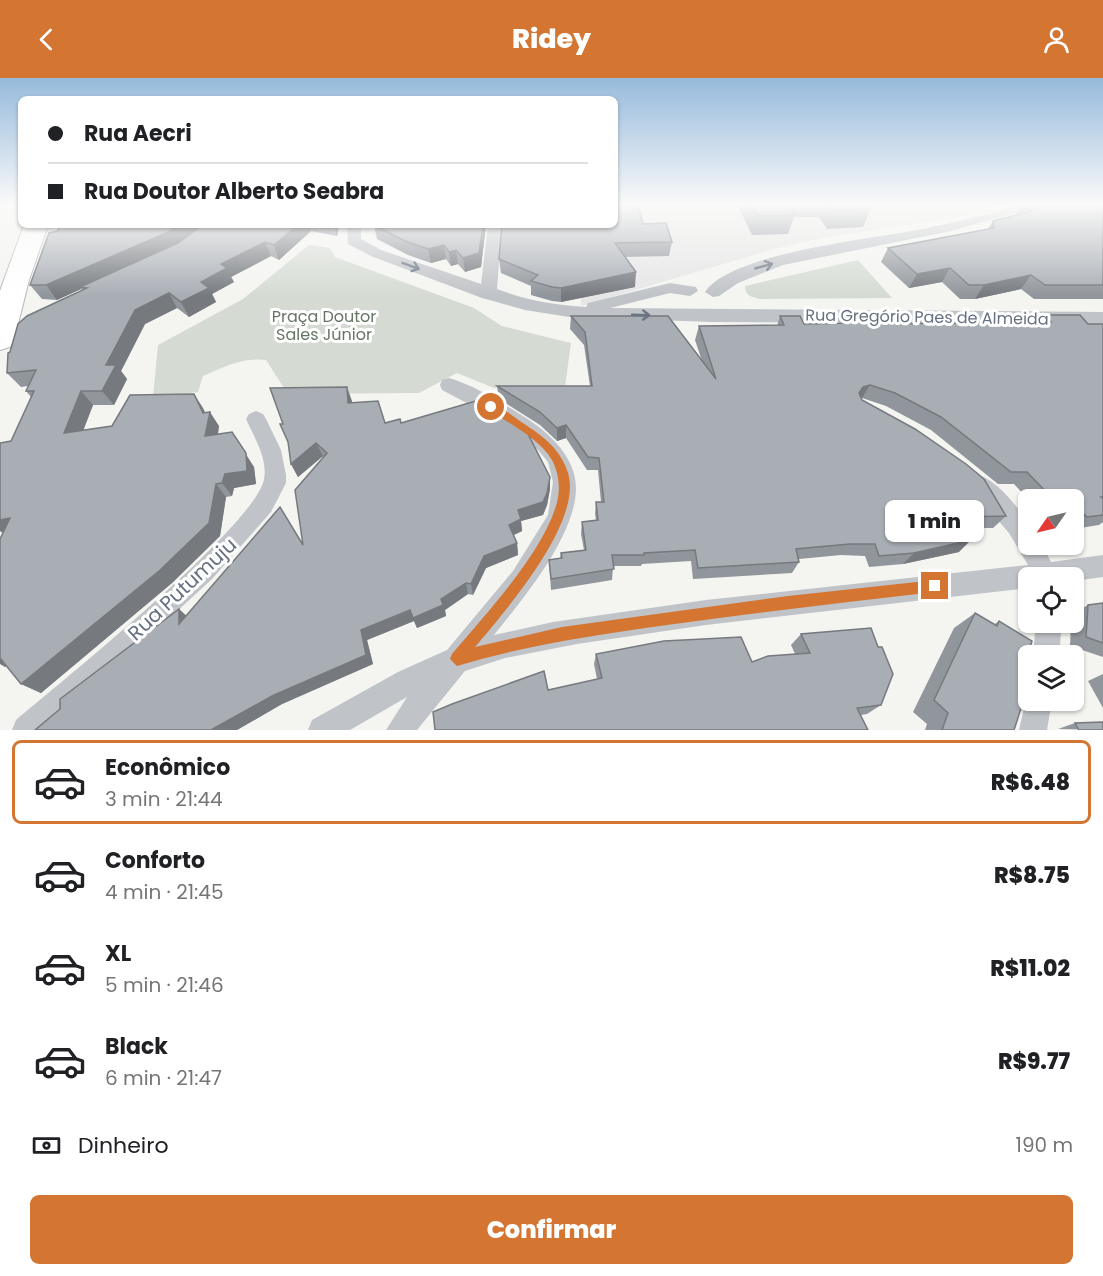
<!DOCTYPE html>
<html lang="pt">
<head>
<meta charset="utf-8">
<style>
  body { margin:0; font-family:Poppins,sans-serif; background:#f6f6f6; color:#202124; height:100vh; display:flex; flex-direction:column; font-size:22px; white-space:nowrap }
  * { box-sizing:border-box; margin:0 }
  p { font-size:20px; color:#757577 }
  .icon { flex:none; width:33px; height:33px; fill:none; stroke:currentColor; stroke-width:2; stroke-linecap:round; stroke-linejoin:round }
  .map { position:relative; height:652px; overflow:hidden }
  .sheet { display:flex; flex-direction:column; background:#fff; flex:1 }
  .sheet>* { flex:none }
  .hud { position:absolute; left:18px; top:18px; width:600px; height:132px; border-radius:9px; box-shadow:0 2px 4px #0004; display:grid; align-content:center; height:132px; padding:0 30px; background:#fff }
  .needle { width:39px; rotate:236deg }
  .buttons { position:absolute; left:1018px; top:411px; display:grid; gap:12px }
  .buttons a { display:grid; place-items:center; width:66px; height:66px; border-radius:9px; background:#fff; box-shadow:0 2px 4px #0004; font-size:30px }
  .end { position:absolute; width:27px; height:27px; margin:-14px; border:8px solid #d47532; background:#fff; box-shadow:0 0 0 3px #fff }
  .from { border-radius:50% }
  .bubble { position:absolute; height:42px; border-radius:9px; background:#fff; box-shadow:0 2px 4px #0004; font-size:20px; font-weight:800; line-height:42px; text-align:center }
  .hud b { display:flex; align-items:center; gap:21px; height:57px; font-size:22px }
  .hud b+b { border-top:2px solid #e0e0e0 }
  .hud i { width:15px; height:15px; background:#202124 }
  ul { padding:10px 0 0; list-style:none }
  li { display:flex; align-items:center; gap:18px; height:84px; margin:0 12px 9px; padding:0 18px; border:3px solid transparent; border-radius:9px }
  li div { flex:1 }
  li b { display:block; font-size:22px }
  li em { font-style:normal; font-weight:800 }
  li.active { border-color:#d47532 }
  li>.icon { width:54px; height:54px; stroke-width:1.5 }
  .pay { display:flex; align-items:center; gap:15px; height:66px; padding:0 30px; font-size:22px }
  .pay p { margin-inline-start:auto }
  .cta { display:flex; gap:12px; margin-top:auto; padding:12px 30px }
  .cta a { flex:1; height:69px; border-radius:9px; background:#d47532; color:#fff; font-size:24px; font-weight:800; line-height:69px; text-align:center }
  header { display:flex; justify-content:space-between; align-items:center; height:78px; padding:0 30px; background:#d47532; color:#fff; font-size:27px; font-weight:800 }
  .map>svg:first-child { display:block }
</style>
</head>
<body>
<header><svg class="icon" aria-label="back" viewBox="0 0 24 24"><path d="M15 5l-7 7 7 7"/></svg>Ridey<svg class="icon" aria-label="person" viewBox="0 0 24 24"><circle cx="12" cy="8" r="4"/><path d="M4 21q1-7 8-7t8 7"/></svg></header>
<div class="map">
<svg width="1103" height="652" viewBox="0 0 1103 652">
  <rect width="100%" height="100%" fill="#f4f5f1"/>
  <polygon fill="#e5e6e5" points="615,126 990,126 997,133 822,160 781,169 581,228 581,175 615,147"/>
  <g fill="#d5dbd3">
    <path d="M 309,167 L 330,170 L 335,179 L 474,230 L 502,248 L 571,265 L 565,309 L 494,310 L 457,295 L 419,315 L 288,316 L 266,282 C 243,279 224,289 203,298 L 198,314 L 153,319 L 158,267 L 243,221 Z"/>
    <path d="M 858,182 L 892,220 L 760,221 C 752,219 745,218 745,208 Z"/>
  </g>
  <g fill="none" stroke-linecap="round" stroke-linejoin="round">
    <defs>
      <polygon id="primary" points="24,147 48,147 29,202 14,262 10,269 0,272 0,213"/>
    </defs>
    <use href="#primary" stroke="#b4b6ba" stroke-width="2"/>
    <g fill="#c0c3c7" fill-rule="evenodd">
      <path d="M 1024,126 L 1048,126 L 951,153 L 783,187 L 738,205 L 719,218 L 713,219 L 705,214 C 731,175 871,161 917,152 C 953,145 989,136 1024,126 Z"/>
      <path d="M 347,147 L 361,147 L 361,161 L 381,172 L 481,206 L 488,147 L 502,147 L 497,211 C 526,222 554,227 586,229 L 588,225 L 670,205 L 696,209 L 698,213 L 690,218 L 670,215 L 610,230 L 1103,234 L 1103,246 L 712,244 L 569,239 L 525,232 L 482,220 L 371,178 L 348,166 Z"/>
      <path d="M 449,300 C 473,307 497,322 518,335 C 545,351 577,377 576,412 C 574,460 523,521 494,557 L 553,544 L 706,522 L 1028,487 L 1009,455 L 970,410 L 967,404 L 970,398 C 990,391 1018,430 1029,445 L 1029,466 L 1042,466 L 1051,484 L 1103,477 L 1103,499 L 1074,503 L 1074,500 L 1029,500 L 1029,510 L 706,547 L 577,566 L 505,580 L 465,593 L 417,652 L 386,652 L 407,619 L 350,652 L 308,652 L 312,642 L 398,594 L 447,572 L 513,493 L 548,437 L 553,404 L 548,384 L 538,372 L 499,342 L 442,312 L 440,307 L 442,302 Z"/>
      <path d="M 256,333 L 263,336 L 266,341 L 281,372 L 286,397 L 286,405 L 271,434 L 212,501 L 48,652 L 12,652 L 16,642 C 60,605 257,446 264,401 C 268,381 254,359 246,341 L 249,336 Z"/>
      <polygon points="1036,544 1062,544 1059,578 1033,578"/>
      <polygon points="1028,612 1029,622 1052,622 1047,652 1019,652"/>
    </g>
    <use href="#primary" fill="#fff" fill-rule="evenodd"/>
  </g>
  <g fill="#91969c">
    <polygon points="737,126 868,126 871,131 863,149 827,151 819,139 794,139 788,156 752,157"/>
    <polygon points="1103,126 1103,221 1034,221 1021,211 975,221 960,221 942,204 909,210 881,184 888,170 988,151 993,143 1016,137 1022,127"/>
    <polygon points="643,146 672,164 669,178 625,179 635,209 561,224 552,223 531,217 531,208 501,195 499,181"/>
    <polygon points="60,147 339,147 337,158 311,153 279,182 271,178 231,199 234,204 212,216 216,224 189,239 177,230 145,246 121,293 127,301 114,327 93,327 83,352 112,348 194,316 205,335 219,348 218,356 254,389 256,406 234,410 232,418 226,419 220,458 172,505 41,615 21,606 6,588 5,589 3,455 0,453 0,365 11,363 31,319 26,313 28,308 21,309 7,295 10,274 82,212 81,211 57,222 42,221 30,207 58,153"/>
    <polygon points="374,147 486,147 481,189 465,194 458,186 451,188 446,181 431,185 408,177 377,161"/>
    <polygon points="1045,237 1088,246 1103,246 1103,444 1099,447 1074,451 1074,422 1029,422 1014,406 998,406 931,352 886,328 862,320 861,320 862,322 1006,438 993,450 966,450 959,474 903,486 869,489 865,478 841,477 799,481 799,484 792,495 693,501 691,483 642,486 641,488 613,488 612,502 551,512 549,482 560,480 561,475 584,472 581,456 582,444 596,442 595,436 596,424 601,424 598,392 587,392 566,360 557,363 540,347 499,321 497,308 590,308 584,267 570,251 571,238 702,283 695,262 699,248 777,248 780,238 804,246 842,245 845,238 872,246 1039,244"/>
    <polygon points="352,323 352,325 385,345 401,345 531,357 531,363 550,411 547,427 543,437 521,443 522,453 513,457 517,465 518,477 486,490 473,517 468,516 445,532 446,538 417,550 414,543 367,562 373,586 282,626 237,652 35,652 179,531 186,538 303,466 323,379 323,378 298,399 291,386"/>
    <polygon points="1103,525 1103,579 1070,568 1071,544 1074,544 1074,535 1088,527"/>
    <polygon points="975,535 995,546 999,543 1025,586 1014,652 925,652 927,646 913,634 954,550"/>
    <polygon points="801,556 881,627 867,636 861,637 548,612 597,601 594,586 596,576 752,584 795,576 791,567"/>
    <polygon points="1103,596 1103,630 1088,603"/>
    <polygon points="1075,645 1103,652 1058,651"/>
  </g>
  <g fill="#767a7f">
    <polygon points="178,147 205,147 174,169 80,209 81,211 57,222 46,207"/>
    <polygon points="298,147 309,147 311,153 279,182 274,167"/>
    <polygon points="334,147 339,147 337,158"/>
    <polygon points="483,147 486,147 481,189 465,194 463,180"/>
    <polygon points="265,164 271,178 231,199 234,204 212,216 216,224 189,239 181,224 201,204 221,186"/>
    <polygon points="444,167 446,181 431,185 428,171"/>
    <polygon points="456,172 458,186 451,188 449,174"/>
    <polygon points="950,190 942,204 909,210 917,196"/>
    <polygon points="636,194 635,209 561,224 561,210"/>
    <polygon points="1031,197 1021,211 975,221 984,207"/>
    <polygon points="169,215 177,230 145,246 121,293 127,301 114,327 102,313 106,287 135,232"/>
    <polygon points="870,307 862,320 855,322 863,309"/>
    <polygon points="347,309 352,323 353,339 348,325"/>
    <polygon points="81,313 93,327 77,369 64,355"/>
    <polygon points="194,316 203,330 209,342 210,334 219,348 215,372 205,358 203,335"/>
    <polygon points="566,347 566,360 557,363 557,350"/>
    <polygon points="232,354 254,389 256,406 234,410 232,418 222,405"/>
    <polygon points="316,365 323,378 298,399 291,386"/>
    <polygon points="550,399 550,411 547,427 543,437 521,443 522,453 510,459 509,447 518,432"/>
    <polygon points="216,406 226,419 220,458 172,505 41,615 21,606"/>
    <polygon points="0,433 10,440 5,456 0,453"/>
    <polygon points="971,462 959,474 903,486 914,475"/>
    <polygon points="517,465 518,477 486,490 473,517 471,506 484,478"/>
    <polygon points="466,505 468,516 445,532 446,538 417,550 414,543 367,562 373,586 282,626 237,652 211,652 361,552 441,521"/>
    <polygon points="179,531 191,542 179,546"/>
    <polygon points="0,575 13,582 5,589 0,586"/>
  </g>
  <g fill="#a9aeb5" stroke="#767a7f" stroke-width="1.5">
    <polygon points="615,126 638,126 643,146 666,145 672,164 615,165 636,194 561,210 552,209 531,203 538,197 499,181 502,147 615,147"/>
    <polygon points="751,126 788,126 794,137 758,138"/>
    <polygon points="831,126 868,126 871,131 835,132"/>
    <polygon points="1025,126 1103,126 1103,207 1045,207 1031,197 984,207 969,207 950,190 917,196 888,170 994,150 993,143 1032,133 1022,127"/>
    <polygon points="60,147 178,147 166,155 46,207 30,207 49,155 58,153"/>
    <polygon points="203,147 298,147 274,167 265,164 221,186 227,190 201,204 209,210 181,224 169,215 135,232 106,287 116,287 102,313 81,313 64,355 112,348 130,317 194,316 203,335 210,334 205,358 232,354 246,375 247,393 225,396 222,405 216,406 209,445 159,493 21,606 0,580 0,461 10,440 0,442 0,365 11,363 34,313 26,313 36,292 7,295 8,275 10,274 18,246 27,238 87,210 80,209 178,165"/>
    <polygon points="374,147 483,147 479,175 463,180 456,172 449,174 444,167 428,171 405,163"/>
    <polygon points="867,237 872,246 1051,244 1045,237 1080,237 1088,246 1103,246 1103,419 1101,419 1103,421 1103,437 1087,439 1074,426 1074,422 1054,422 1027,394 1011,394 941,339 895,315 870,307 863,309 859,315 862,322 915,351 966,386 984,401 1006,438 960,439 971,462 914,475 879,478 875,466 850,466 796,471 799,484 698,490 695,472 644,475 644,477 612,477 614,491 551,501 549,482 562,480 561,475 586,472 582,444 598,442 596,424 604,424 599,380 588,379 566,347 557,350 540,334 497,308 592,308 585,254 571,238 668,238 716,301 699,248 784,247 780,238 800,238 804,246 849,245 845,238"/>
    <polygon points="347,309 348,325 378,323 385,345 400,341 401,345 479,322 496,331 531,357 529,358 550,399 547,415 543,424 518,432 521,441 509,447 517,465 484,478 471,506 466,505 441,521 443,527 413,540 410,532 361,552 366,577 272,618 211,652 35,652 60,631 60,621 179,531 179,546 280,429 303,467 295,412 327,375 316,365 291,386 288,364 280,346 283,346 270,310"/>
    <polygon points="1103,525 1103,565 1086,559 1088,527"/>
    <polygon points="975,535 997,548 999,543 1032,563 1025,586 1029,589 1029,606 1014,652 942,652 948,635 934,622"/>
    <polygon points="871,550 878,569 882,569 893,596 881,627 857,630 868,652 435,652 433,634 452,626 544,593 548,612 602,600 596,576 664,563 741,559 752,584 768,578 810,575 801,556"/>
    <polygon points="1103,644 1103,652 1079,652 1075,645"/>
  </g>
  <defs><path id="oneway-shaft" d="M-6 0H5M1.5-3L5.5 0L1.5 3" fill="none" stroke-width="1.6" stroke-linecap="round" stroke-linejoin="round" transform="scale(1.5)"/></defs>
  <g stroke="#6a7484">
    <use href="#oneway-shaft" transform="translate(411 188) rotate(20)"/>
    <use href="#oneway-shaft" transform="translate(764 188) rotate(-15)"/>
    <use href="#oneway-shaft" transform="translate(641 237) rotate(2)"/>
  </g>
  <linearGradient id="sky" x2="0" y2="1"><stop stop-color="#96badc"/><stop offset="0.58" stop-color="#fafaf9"/><stop offset="1" stop-color="#fafaf9" stop-opacity="0"/></linearGradient>
  <rect width="1103" height="218" fill="url(#sky)"/>
  <path fill="#d47532" d="M 491,325 C 504,330 515,340 526,347 C 545,360 561,372 568,395 C 583,444 506,532 475,569 L 562,549 L 788,518 L 935,502 L 941,508 L 935,514 C 845,524 756,535 667,547 C 596,557 526,567 457,588 L 450,581 L 452,576 C 485,537 539,479 555,431 C 561,415 560,397 552,382 C 539,360 509,346 488,331 L 488,326 Z"/>
  <g text-anchor="middle" dominant-baseline="central" stroke-width="6" stroke-linejoin="round" paint-order="stroke">
    <g font-size="16" fill="#657764" stroke="#fff">
      <text x="324" y="238">Praça Doutor<tspan x="324" dy="18">Sales Júnior</tspan></text>
    </g>
    <g font-size="16" fill="#667080" stroke="#fff">
      <text transform="translate(927 239) rotate(1)">Rua Gregório Paes de Almeida</text>
    </g>
    <g font-size="20" fill="#667080" stroke="#fff">
      <text transform="translate(182 511) rotate(-43)">Rua Putumuju</text>
    </g>
  </g>
</svg>
<div class="buttons">
<a><svg class="needle" viewBox="-14 -14 28 28"><path d="M0-13l5 13h-10z" fill="#e53935"/><path d="M0 13l5-13h-10z" fill="#757577"/></svg></a>
<a><svg class="icon" aria-label="locate" viewBox="0 0 24 24"><circle cx="12" cy="12" r="6"/><path d="M12 2v4M12 18v4M2 12h4M18 12h4"/></svg></a>
<a><svg class="icon" aria-label="layers" viewBox="0 0 24 24"><path d="M12 4l9 5-9 5-9-5zM3 14l9 5 9-5"/></svg></a>
</div>
<i class="end from" style="left:491px;top:329px"></i>
<i class="end" style="left:935px;top:508px"></i>
<div class="bubble" style="left:885px;top:422px;width:99px">1 min</div>
<div class="hud">
<b><i class="from"></i>Rua Aecri</b>
<b><i></i>Rua Doutor Alberto Seabra</b>
</div>
</div>
<section class="sheet">
<ul>
<li class="active"><svg class="icon" aria-label="car" viewBox="0 0 24 24"><path d="M5 17H2v-5l4-1 3-4h7l3 4 3 1v5h-3M9 17h6M6 11h13"/><circle cx="7" cy="17" r="2"/><circle cx="17" cy="17" r="2"/></svg><div><b>Econômico</b><p>3 min · 21:44</p></div><em>R$6.48</em></li>
<li><svg class="icon" aria-label="car" viewBox="0 0 24 24"><path d="M5 17H2v-5l4-1 3-4h7l3 4 3 1v5h-3M9 17h6M6 11h13"/><circle cx="7" cy="17" r="2"/><circle cx="17" cy="17" r="2"/></svg><div><b>Conforto</b><p>4 min · 21:45</p></div><em>R$8.75</em></li>
<li><svg class="icon" aria-label="car" viewBox="0 0 24 24"><path d="M5 17H2v-5l4-1 3-4h7l3 4 3 1v5h-3M9 17h6M6 11h13"/><circle cx="7" cy="17" r="2"/><circle cx="17" cy="17" r="2"/></svg><div><b>XL</b><p>5 min · 21:46</p></div><em>R$11.02</em></li>
<li><svg class="icon" aria-label="car" viewBox="0 0 24 24"><path d="M5 17H2v-5l4-1 3-4h7l3 4 3 1v5h-3M9 17h6M6 11h13"/><circle cx="7" cy="17" r="2"/><circle cx="17" cy="17" r="2"/></svg><div><b>Black</b><p>6 min · 21:47</p></div><em>R$9.77</em></li>
</ul>
<div class="pay"><svg class="icon" aria-label="cash" viewBox="0 0 24 24"><path d="M3 7h18v10H3z"/><circle cx="12" cy="12" r="2"/></svg>Dinheiro<p>190 m</p></div>
<div class="cta"><a>Confirmar</a></div>
</section>
</body>
</html>
